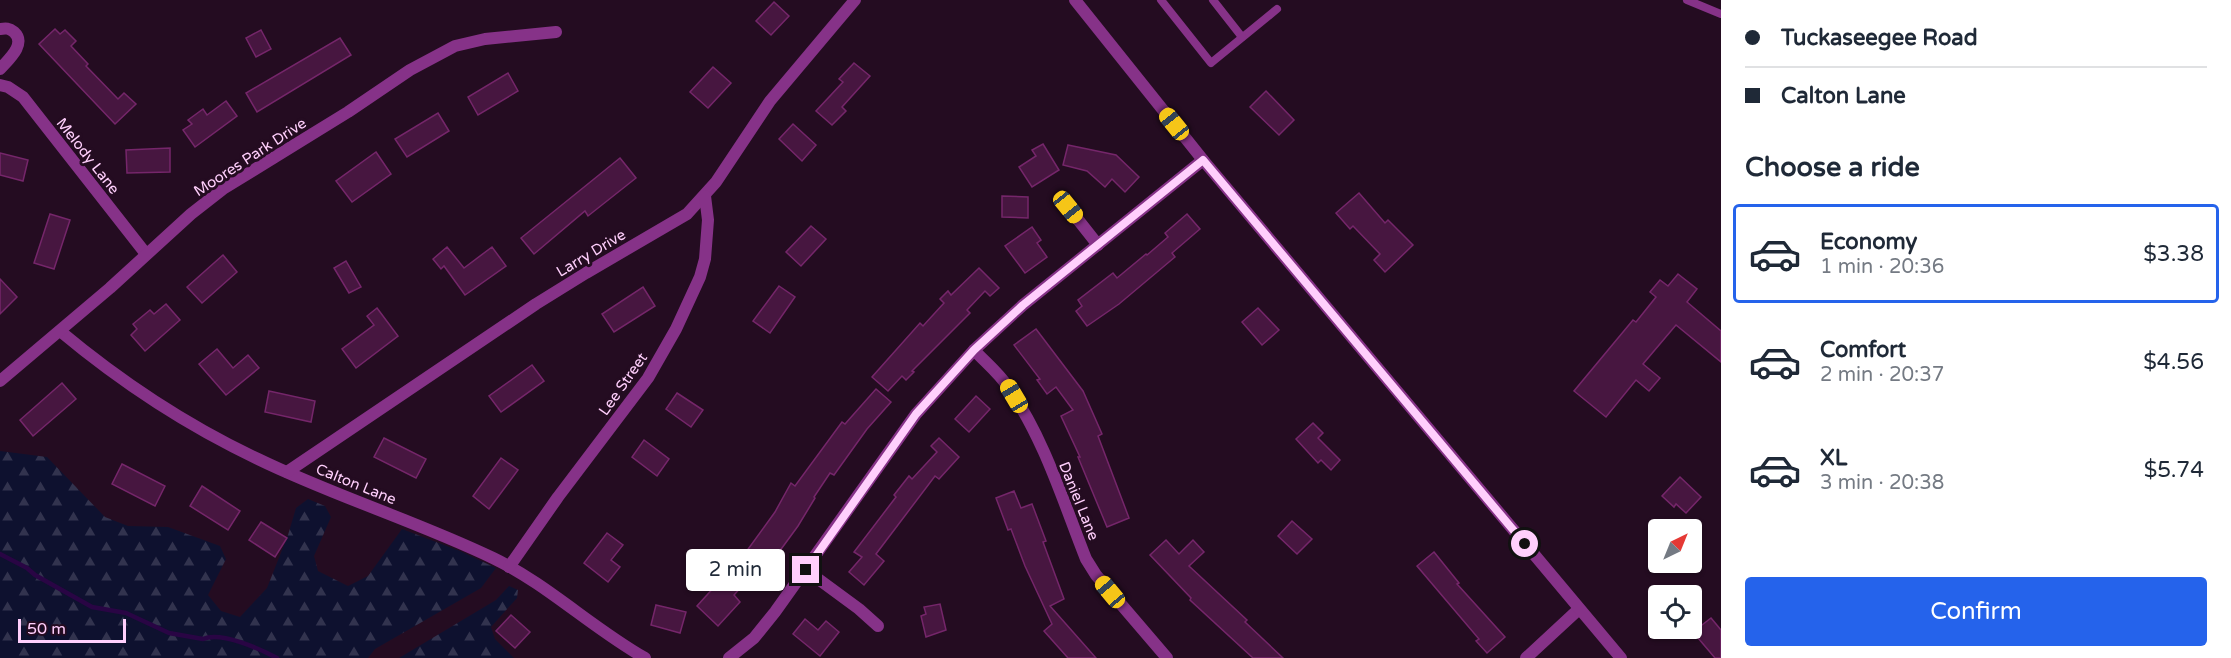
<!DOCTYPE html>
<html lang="en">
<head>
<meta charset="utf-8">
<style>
  body { margin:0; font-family:"Varela Round",sans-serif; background:#f6f6f7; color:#1f2937; height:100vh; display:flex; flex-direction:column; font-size:22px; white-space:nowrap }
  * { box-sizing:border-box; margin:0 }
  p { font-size:20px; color:#747a83 }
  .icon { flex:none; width:33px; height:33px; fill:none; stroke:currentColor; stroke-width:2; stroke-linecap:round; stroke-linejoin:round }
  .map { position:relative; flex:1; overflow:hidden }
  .drawer { display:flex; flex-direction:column; background:#fff; width:510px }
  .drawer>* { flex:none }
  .guide { display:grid; align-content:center; height:132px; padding:0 24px; background:#fff }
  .needle { width:39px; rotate:43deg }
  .fabs { position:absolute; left:1648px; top:519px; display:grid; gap:12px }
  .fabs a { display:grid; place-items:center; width:54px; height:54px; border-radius:6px; background:#fff; box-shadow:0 2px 4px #0004; font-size:30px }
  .scale { position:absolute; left:18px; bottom:15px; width:108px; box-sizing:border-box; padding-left:6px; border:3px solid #ffcffc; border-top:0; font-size:16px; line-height:21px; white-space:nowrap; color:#ffcffc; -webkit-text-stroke:4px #240c21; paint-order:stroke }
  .end { position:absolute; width:27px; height:27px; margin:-14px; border:8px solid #ffcffc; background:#111; box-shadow:0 0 0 3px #111 }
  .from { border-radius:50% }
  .bubble { position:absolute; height:42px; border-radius:6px; background:#fff; box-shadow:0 2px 4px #0004; font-size:20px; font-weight:600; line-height:42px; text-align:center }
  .car { position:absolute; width:18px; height:36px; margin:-18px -9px; border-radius:8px; box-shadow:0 0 4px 2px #0007; background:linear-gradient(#f5c518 24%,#345 0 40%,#f5c518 0 76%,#345 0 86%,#f5c518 0) }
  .guide b { display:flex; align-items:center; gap:21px; height:57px; font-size:22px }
  .guide b+b { border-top:2px solid #e0e1e3 }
  .guide i { width:15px; height:15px; background:#1f2937 }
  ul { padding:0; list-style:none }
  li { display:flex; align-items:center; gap:18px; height:99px; margin:0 12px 9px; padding:0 12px; border:3px solid transparent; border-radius:6px }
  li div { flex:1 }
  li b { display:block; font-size:22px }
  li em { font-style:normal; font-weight:600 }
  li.on { border-color:#2563eb }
  li>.icon { width:54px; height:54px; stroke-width:1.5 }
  h2 { padding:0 24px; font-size:27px; line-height:72px }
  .action { display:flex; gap:12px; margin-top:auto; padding:12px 24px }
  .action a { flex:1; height:69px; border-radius:6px; background:#2563eb; color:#fff; font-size:24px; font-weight:600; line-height:69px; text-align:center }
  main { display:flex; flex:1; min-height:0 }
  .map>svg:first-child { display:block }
</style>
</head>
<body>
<main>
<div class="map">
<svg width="1721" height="658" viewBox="0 0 1721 658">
  <defs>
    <pattern id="forest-firs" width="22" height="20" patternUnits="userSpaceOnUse" patternTransform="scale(1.5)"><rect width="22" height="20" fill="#0e112f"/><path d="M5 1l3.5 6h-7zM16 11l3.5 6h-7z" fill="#32334e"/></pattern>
  </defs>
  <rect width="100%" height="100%" fill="#240c21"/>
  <g fill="url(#forest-firs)">
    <polygon points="0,451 47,457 105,517 128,526 168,527 220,546 226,559 208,595 221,611 240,617 267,588 288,535 296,508 308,499 325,506 331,517 314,556 318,571 348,586 368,576 402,529 460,551 496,568 481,588 375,649 368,658 0,658"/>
    <polygon points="509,586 518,590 517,598 491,627 495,639 514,658 399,658 496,600"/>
  </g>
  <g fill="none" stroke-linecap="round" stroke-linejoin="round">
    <path stroke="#290544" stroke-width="4.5" d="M 0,554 L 27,568 L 35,575 L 92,607 L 126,613 L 169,633 L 203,639 C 221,631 260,649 277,658"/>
  </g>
  <g fill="#471640" stroke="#75266a" stroke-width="1.5">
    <polygon points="774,2 789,16 771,35 756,21"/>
    <polygon points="55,29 60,34 65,30 76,41 71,46 88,64 86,66 118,99 124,93 136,104 115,124 39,44"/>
    <polygon points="261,30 271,49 256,57 246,38"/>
    <polygon points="340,38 351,55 257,112 246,93"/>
    <polygon points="854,63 870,76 842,107 846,111 832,125 816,111 843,82 839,79"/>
    <polygon points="713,67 731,83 708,108 690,92"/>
    <polygon points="508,73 518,91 478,115 468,97"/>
    <polygon points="1266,91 1294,120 1279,135 1250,107"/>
    <polygon points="226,101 237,116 195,147 183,130 192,124 188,120 203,109 207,115"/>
    <polygon points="438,113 449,131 407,157 395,139"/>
    <polygon points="793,124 816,145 802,161 779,139"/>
    <polygon points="1043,144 1059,170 1032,187 1019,167 1036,156 1032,150"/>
    <polygon points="1068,145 1116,155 1139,177 1125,192 1112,179 1105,187 1087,171 1063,165"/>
    <polygon points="170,148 170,172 127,173 126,150"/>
    <polygon points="376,152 391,174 352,202 336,181"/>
    <polygon points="0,153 28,160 23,181 0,175"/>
    <polygon points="620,158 636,178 588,216 585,211 534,254 521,238"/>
    <polygon points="1359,193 1385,223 1388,220 1413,245 1385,272 1374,260 1380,254 1353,226 1350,229 1336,213"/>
    <polygon points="1002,196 1028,197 1028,218 1002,217"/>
    <polygon points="50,214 70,220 54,269 34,263"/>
    <polygon points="1187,214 1200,229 1172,253 1175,257 1119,304 1087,326 1076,311 1082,306 1078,300 1113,273 1117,278 1146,254 1147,255 1168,237 1165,233"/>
    <polygon points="811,226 826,239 801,266 786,252"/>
    <polygon points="1032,227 1041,240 1037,243 1047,257 1025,273 1005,246"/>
    <polygon points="447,247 464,268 492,247 506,266 465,295 444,266 441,269 433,259"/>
    <polygon points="223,255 237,272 202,303 187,287"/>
    <polygon points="346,261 361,287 349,293 334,268"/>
    <polygon points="979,268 999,288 990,296 985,291 967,310 970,313 912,371 914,372 906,380 902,376 888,391 872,377 920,323 923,326 944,303 940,299 948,291 951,295"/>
    <polygon points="1678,274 1697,289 1687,302 1721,331 1721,362 1676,325 1643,364 1660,378 1649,391 1636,380 1606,417 1574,391 1633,320 1636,322 1656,297 1650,292 1660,280 1668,286"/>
    <polygon points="0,279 17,297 0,314"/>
    <polygon points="779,286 795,297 770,333 753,321"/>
    <polygon points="643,287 655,306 614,332 602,314"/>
    <polygon points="166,304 180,320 145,351 131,335 137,329 133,324 150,310 154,314"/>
    <polygon points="377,308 398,336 356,368 342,349 374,325 367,316"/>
    <polygon points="1258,308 1279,330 1262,345 1242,322"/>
    <polygon points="1036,329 1083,391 1102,434 1098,436 1129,518 1107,527 1078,457 1080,457 1061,416 1073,410 1056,387 1047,394 1037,380 1040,379 1014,345"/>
    <polygon points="217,349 233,368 248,355 259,368 226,395 199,364"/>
    <polygon points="532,365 544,381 501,412 489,396"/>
    <polygon points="62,383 76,399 33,436 20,420"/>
    <polygon points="876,389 891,402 867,429 834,475 830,473 814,497 815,498 798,526 768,567 770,569 759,581 752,575 734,595 740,602 718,626 697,606 746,552 775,512 791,483 795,486 842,422 845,424"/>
    <polygon points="269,391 315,401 311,422 265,412"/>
    <polygon points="677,393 703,410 691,427 666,409"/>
    <polygon points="976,396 990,409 969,432 955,419"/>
    <polygon points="1313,423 1323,433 1318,438 1340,460 1331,470 1321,460 1318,463 1296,439"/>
    <polygon points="384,438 426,459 416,478 374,457"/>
    <polygon points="939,438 959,457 939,479 935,476 876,554 884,561 864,585 849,572 862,557 854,552 896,497 894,495 909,476 912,479 937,452 931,446"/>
    <polygon points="644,440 669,459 657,476 632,457"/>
    <polygon points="501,458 518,470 489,509 473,496"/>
    <polygon points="122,464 165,486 155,506 112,484"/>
    <polygon points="1680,477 1701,497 1686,513 1676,504 1674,507 1662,496"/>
    <polygon points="202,486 240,511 228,530 190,506"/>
    <polygon points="1014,491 1021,508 1032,504 1046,541 1043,542 1064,599 1050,606 1096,658 1068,658 1044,631 1052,624 1025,566 1011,529 1008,530 996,498"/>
    <polygon points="1292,521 1312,539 1297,554 1278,536"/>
    <polygon points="261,522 287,538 275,557 249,540"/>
    <polygon points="607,533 623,545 611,560 620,567 608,582 584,563"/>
    <polygon points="1166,540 1179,554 1193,540 1204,552 1189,566 1247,620 1245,622 1283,658 1253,658 1190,600 1191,598 1150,555"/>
    <polygon points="1434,552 1459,583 1457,584 1505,637 1487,653 1476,641 1479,639 1417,566"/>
    <polygon points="940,604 946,630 926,637 921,616 926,614 924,607"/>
    <polygon points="656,605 686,612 680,633 651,625"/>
    <polygon points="511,615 530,632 515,648 496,631"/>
    <polygon points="1711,618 1721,630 1721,658 1715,658 1693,632"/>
    <polygon points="805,619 818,630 826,621 839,632 820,656 793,634"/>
  </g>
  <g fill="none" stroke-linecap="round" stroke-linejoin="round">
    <g stroke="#863288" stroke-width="8">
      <polyline points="1161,0 1211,63 1277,9"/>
      <polyline points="1213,0 1242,37"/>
      <polyline points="1687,0 1721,14"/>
    </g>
    <g stroke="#863288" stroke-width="12">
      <path d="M 0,29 C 6,28 9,28 14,32 C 27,44 8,60 0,69"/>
      <polyline points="0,85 8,87 23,97 146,254"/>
      <polyline points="1068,207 1098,245"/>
      <path d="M 60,331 C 121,382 186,425 258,459 C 334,496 416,521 493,558 C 547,584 592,628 645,658"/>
      <path d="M 974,350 C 985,362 999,373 1008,387 C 1044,438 1063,501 1086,559 L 1096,575 L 1167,658"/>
      <polyline points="0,381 110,288 191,214 223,189 348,112 410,70 455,46 485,39 556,32"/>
      <polyline points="287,472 536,304 586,273 687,214 716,182 770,101 855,0"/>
      <polyline points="509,567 558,497 648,378 676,329 700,277 705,259 708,220 705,196"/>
      <polyline points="806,570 859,609 878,626"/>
      <polyline points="729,658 754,638 775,612 916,414 974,350 1023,305 1203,160"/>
      <polyline points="1526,658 1579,609"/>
    </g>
    <polyline stroke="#863288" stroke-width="12" points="1075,0 1203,160 1621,658"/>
  </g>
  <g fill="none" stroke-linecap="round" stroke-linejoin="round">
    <polyline stroke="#ffcffc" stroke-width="8" points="806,570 916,414 974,350 1023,305 1203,160 1525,544"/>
  </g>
  <g text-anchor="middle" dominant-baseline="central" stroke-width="6" stroke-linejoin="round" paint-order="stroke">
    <g font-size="15" fill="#ffcffc" stroke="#240c21">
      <text transform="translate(88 156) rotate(52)">Melody Lane</text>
      <text transform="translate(250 157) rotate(-33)">Moores Park Drive</text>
      <text transform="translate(591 253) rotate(-31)">Larry Drive</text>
      <text transform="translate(623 384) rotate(-55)">Lee Street</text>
      <text transform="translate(356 484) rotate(22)">Calton Lane</text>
      <text transform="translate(1079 501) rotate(68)">Daniel Lane</text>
    </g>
  </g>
</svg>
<div class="fabs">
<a><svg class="needle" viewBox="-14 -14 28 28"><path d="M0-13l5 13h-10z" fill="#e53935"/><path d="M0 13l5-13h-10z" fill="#747a83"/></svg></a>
<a><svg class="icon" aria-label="locate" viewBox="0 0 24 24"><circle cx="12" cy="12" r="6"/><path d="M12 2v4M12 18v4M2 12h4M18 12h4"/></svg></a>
</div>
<div class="scale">50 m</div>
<i class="end from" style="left:1525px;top:544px"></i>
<i class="end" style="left:806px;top:570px"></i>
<div class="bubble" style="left:686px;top:549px;width:99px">2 min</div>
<i class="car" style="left:1174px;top:124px;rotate:321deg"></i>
<i class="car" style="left:1068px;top:207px;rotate:141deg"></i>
<i class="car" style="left:1014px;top:396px;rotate:329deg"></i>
<i class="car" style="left:1110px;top:592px;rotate:320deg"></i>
</div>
<section class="drawer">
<div class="guide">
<b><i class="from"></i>Tuckaseegee Road</b>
<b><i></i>Calton Lane</b>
</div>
<h2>Choose a ride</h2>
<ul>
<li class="on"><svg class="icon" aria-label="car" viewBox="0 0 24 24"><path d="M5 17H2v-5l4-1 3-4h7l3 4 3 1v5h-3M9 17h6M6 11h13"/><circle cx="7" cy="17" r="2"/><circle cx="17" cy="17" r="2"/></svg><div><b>Economy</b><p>1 min · 20:36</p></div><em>$3.38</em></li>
<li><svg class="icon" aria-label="car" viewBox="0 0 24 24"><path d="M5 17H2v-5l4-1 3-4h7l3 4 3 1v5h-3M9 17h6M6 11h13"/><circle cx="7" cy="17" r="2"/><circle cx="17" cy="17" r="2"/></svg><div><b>Comfort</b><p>2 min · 20:37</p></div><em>$4.56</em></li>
<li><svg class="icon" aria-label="car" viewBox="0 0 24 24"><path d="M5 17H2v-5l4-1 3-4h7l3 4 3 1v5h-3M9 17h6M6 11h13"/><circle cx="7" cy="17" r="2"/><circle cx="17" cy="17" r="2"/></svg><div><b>XL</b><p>3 min · 20:38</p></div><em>$5.74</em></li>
</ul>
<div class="action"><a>Confirm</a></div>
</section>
</main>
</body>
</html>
